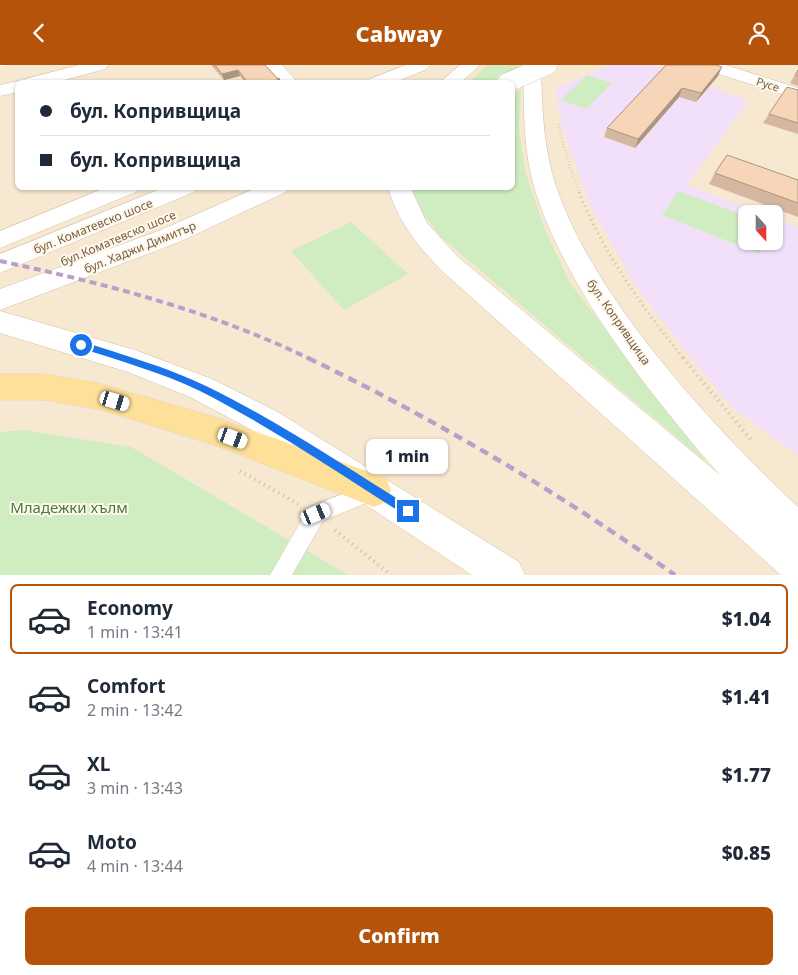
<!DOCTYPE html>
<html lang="en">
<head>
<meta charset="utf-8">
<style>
  body { margin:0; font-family:"Noto Sans",sans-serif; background:#f2f2f3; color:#1f2937; height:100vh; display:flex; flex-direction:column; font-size:19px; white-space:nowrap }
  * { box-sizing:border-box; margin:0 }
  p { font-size:16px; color:#747a83 }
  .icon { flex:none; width:28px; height:28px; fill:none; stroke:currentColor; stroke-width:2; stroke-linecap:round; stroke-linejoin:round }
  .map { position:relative; height:510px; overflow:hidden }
  .details { display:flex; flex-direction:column; background:#fff; flex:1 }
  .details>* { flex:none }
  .guide { position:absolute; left:15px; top:15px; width:500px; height:110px; border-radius:8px; box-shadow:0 1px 4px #0004; display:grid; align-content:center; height:110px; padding:0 25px; background:#fff }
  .needle { width:32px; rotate:159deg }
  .controls { position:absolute; left:738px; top:140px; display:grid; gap:10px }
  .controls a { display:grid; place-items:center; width:45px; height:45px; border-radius:8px; background:#fff; box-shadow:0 1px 4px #0004; font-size:25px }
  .end { position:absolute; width:22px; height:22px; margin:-11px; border:6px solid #1a73e8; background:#fff; box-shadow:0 0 0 2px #fff }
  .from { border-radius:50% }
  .bubble { position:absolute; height:35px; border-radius:8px; background:#fff; box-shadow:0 1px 4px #0004; font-size:16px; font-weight:800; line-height:35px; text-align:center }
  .car { position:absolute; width:15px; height:30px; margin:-15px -8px; border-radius:6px; box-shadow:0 0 4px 1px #0007; background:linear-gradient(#fff 24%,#345 0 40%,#fff 0 76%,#345 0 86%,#fff 0) }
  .guide b { display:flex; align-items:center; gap:18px; height:48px; font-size:19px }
  .guide b+b { border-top:1px solid #e0e1e3 }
  .guide i { width:12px; height:12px; background:#1f2937 }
  ul { padding:9px 0 0; list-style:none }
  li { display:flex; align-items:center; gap:15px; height:70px; margin:0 10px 8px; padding:0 15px; border:2px solid transparent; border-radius:8px }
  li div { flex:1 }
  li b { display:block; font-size:19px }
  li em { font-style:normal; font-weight:800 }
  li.active { border-color:#b45309 }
  li>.icon { width:45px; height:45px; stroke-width:1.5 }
  .cta { display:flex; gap:10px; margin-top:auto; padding:10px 25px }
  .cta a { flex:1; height:58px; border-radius:8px; background:#b45309; color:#fff; font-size:20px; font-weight:800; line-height:58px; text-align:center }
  header { display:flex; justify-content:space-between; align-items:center; height:65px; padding:0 25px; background:#b45309; color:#fff; font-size:22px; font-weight:800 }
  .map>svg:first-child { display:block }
</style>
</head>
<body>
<header><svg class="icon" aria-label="back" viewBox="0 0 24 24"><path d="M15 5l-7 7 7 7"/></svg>Cabway<svg class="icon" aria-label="person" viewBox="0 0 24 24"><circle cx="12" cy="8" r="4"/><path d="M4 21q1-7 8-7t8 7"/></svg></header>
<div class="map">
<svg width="798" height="510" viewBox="0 0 798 510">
  <rect width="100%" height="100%" fill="#fef5e3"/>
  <path fill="#f6e8d1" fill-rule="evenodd" d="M 9,0 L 798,0 L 798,510 L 0,510 L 0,2 ZM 18,18 L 512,18 L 512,122 L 18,122 ZM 746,149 L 774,149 L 774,176 L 746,176 Z"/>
  <polygon fill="#f2e0fa" points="610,0 656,0 748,36 687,120 763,149 746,149 746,176 774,176 774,153 798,162 798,390 734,344 696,299 636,222 589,138 561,59 556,23"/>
  <g fill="#cfedc0">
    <polygon points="488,0 519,0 519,5 490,17 468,18"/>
    <polygon points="587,10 612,18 586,44 561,35"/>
    <polygon points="521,25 519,63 525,106 545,165 570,218 706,397 441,172 419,143 412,123 512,122 513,29"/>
    <polygon points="678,126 746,151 746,176 765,176 760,189 662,150"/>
    <polygon points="351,157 408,209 344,245 291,186"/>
    <polygon points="23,365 131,382 348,510 0,510 0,367"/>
  </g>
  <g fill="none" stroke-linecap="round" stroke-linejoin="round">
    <defs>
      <polygon id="service" points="371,418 378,421 380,427 378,433 323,456 292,510 270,510 309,442"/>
      <g id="minor">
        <polygon points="79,0 108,0 105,4 53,18 18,18 18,27 0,31 0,20 18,16 23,17 25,14"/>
        <polygon points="263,0 282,0 298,18 279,18"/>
        <polygon points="700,0 726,0 798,23 798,34 703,4"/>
      </g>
      <g id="secondary">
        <polygon points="406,0 430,0 427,4 393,18 367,18 370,14"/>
        <polygon points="460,0 480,0 460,18 439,18"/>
        <path d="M 523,0 L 541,0 C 542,41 543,84 557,124 C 596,236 712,361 798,442 L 798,510 L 781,510 L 440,204 C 417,180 397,155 388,122 L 410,122 L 427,158 L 458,192 L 720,410 C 652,332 555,211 531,110 C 523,74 524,37 523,0 Z"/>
        <polygon points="107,122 139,122 136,127 0,183 0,166"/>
        <polygon points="165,122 197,122 194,127 0,208 0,189"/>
        <polygon points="258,122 289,122 286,127 179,177 0,245 0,224 161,165"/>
        <polygon points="0,246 135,285 212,314 276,346 519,497 525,510 472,510 254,366 190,332 128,307 0,268"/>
      </g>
      <polygon id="primary" points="0,309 45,309 98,318 215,352 386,413 391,425 386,437 374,442 214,380 98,344 45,335 0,335"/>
    </defs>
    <use href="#service" stroke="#d2c0ab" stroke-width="1"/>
    <use href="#minor" stroke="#d2c0ab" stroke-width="1"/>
    <use href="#secondary" stroke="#d6c0a8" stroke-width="1"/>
    <use href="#primary" stroke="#dfd8d3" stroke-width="1"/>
    <polyline stroke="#dbb89b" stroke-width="2.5" stroke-dasharray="0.5 2.5" stroke-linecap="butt" points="558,59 571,106 580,128"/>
    <path stroke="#dbb89b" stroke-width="3" stroke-dasharray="1 4" stroke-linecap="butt" d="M 579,127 C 604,189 642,242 684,294"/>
    <g stroke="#dbb89b" stroke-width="4" stroke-dasharray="1 4.5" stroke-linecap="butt">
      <polyline points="683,293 752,376"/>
      <polyline points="240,406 298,439"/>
      <polyline points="335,465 391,510"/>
    </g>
    <use href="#service" fill="#fff" fill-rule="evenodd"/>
    <use href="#minor" fill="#fff" fill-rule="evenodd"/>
    <use href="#secondary" fill="#fff" fill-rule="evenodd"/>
    <use href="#primary" fill="#ffe099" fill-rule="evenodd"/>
    <path stroke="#b9a0c9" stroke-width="4" stroke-dasharray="7 4.5" stroke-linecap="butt" d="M 0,196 C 107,219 211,246 310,294"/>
    <path stroke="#b9a0c9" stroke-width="4.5" stroke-dasharray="9 6" stroke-linecap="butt" d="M 308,293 C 437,355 558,427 675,510"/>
    <defs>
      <polyline id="secondary-bridge" points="507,18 547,0"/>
    </defs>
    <use href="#secondary-bridge" stroke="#d6c0a8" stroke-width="20" stroke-linecap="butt"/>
    <use href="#secondary-bridge" stroke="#fff" stroke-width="19"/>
  </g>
  <g fill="#d4b79e">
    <polygon points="211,0 265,0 277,13 280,14 281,18 245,18 240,11 224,15"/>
    <polygon points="666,0 718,11 696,37 679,32 635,83 604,72 607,63"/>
    <polygon points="798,5 798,21 790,18"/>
    <polygon points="798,25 798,69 763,58 769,49"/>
    <polygon points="715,108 798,115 798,152 709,119"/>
  </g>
  <g fill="#ac9581">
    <polygon points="722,2 718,11 696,37 701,28"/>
    <polygon points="238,5 240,11 224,15 222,9"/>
    <polygon points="280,14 281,18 267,18"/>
    <polygon points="682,23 679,32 635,83 638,74"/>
  </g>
  <g fill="#f6d5b8" stroke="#ac9581">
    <polygon points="215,0 265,0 277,13 280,14 267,18 248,18 238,5 222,9"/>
    <polygon points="666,0 716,0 722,2 701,28 682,23 638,74 607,63"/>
    <polygon points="798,5 798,11 795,10"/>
    <polygon points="787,22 798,25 798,58 769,49"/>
    <polygon points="727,90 798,115 798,138 715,108"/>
  </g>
  <path fill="#1a73e8" d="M 81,276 C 123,290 167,302 206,321 C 278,356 344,401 412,443 L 412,450 L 405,450 C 337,407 271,362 200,326 C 161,307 119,296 78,282 L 77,280 Z"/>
  <g text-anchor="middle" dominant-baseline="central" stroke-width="4" stroke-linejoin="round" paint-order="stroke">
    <g font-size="11" fill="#785c47" stroke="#fff9eb">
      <text transform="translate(768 19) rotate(18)">Русе</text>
    </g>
    <g font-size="12" fill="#785c47" stroke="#fff9eb">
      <text transform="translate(93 161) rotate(-22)">бул. Коматевско шосе</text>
      <text transform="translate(118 173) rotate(-23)">бул.Коматевско шосе</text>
      <text transform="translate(140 182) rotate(-22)">бул. Хаджи Димитър</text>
      <text transform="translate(619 257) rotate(55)">бул. Копривщица</text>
    </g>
    <g font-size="15" fill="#497a3b" stroke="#fff9eb">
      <text x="69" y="442">Младежки хълм</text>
    </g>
  </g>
</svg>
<div class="controls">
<a><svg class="needle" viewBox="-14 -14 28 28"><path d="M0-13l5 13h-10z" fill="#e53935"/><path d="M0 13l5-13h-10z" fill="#747a83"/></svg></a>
</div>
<i class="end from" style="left:81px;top:280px"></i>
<i class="end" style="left:408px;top:446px"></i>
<div class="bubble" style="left:366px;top:374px;width:82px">1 min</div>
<i class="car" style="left:115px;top:336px;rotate:107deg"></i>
<i class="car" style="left:233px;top:373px;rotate:110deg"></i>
<i class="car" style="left:316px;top:449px;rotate:68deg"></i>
<div class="guide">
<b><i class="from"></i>бул. Копривщица</b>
<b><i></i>бул. Копривщица</b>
</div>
</div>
<section class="details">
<ul>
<li class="active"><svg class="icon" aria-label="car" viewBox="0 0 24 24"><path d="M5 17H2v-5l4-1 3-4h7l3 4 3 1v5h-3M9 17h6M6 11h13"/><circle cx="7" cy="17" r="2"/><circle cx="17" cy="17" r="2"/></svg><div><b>Economy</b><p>1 min · 13:41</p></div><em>$1.04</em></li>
<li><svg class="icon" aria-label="car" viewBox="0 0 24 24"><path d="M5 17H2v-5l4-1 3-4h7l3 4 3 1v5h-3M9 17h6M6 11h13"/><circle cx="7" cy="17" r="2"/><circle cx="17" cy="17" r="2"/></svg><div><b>Comfort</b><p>2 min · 13:42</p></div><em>$1.41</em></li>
<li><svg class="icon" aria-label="car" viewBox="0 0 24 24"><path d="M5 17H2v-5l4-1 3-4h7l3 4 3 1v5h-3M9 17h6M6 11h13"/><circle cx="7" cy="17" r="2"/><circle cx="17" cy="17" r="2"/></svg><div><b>XL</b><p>3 min · 13:43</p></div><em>$1.77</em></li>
<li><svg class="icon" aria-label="car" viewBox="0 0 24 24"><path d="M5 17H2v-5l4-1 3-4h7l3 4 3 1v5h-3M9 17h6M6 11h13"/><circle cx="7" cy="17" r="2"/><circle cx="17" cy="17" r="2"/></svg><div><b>Moto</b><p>4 min · 13:44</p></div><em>$0.85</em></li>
</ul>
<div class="cta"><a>Confirm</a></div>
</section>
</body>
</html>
